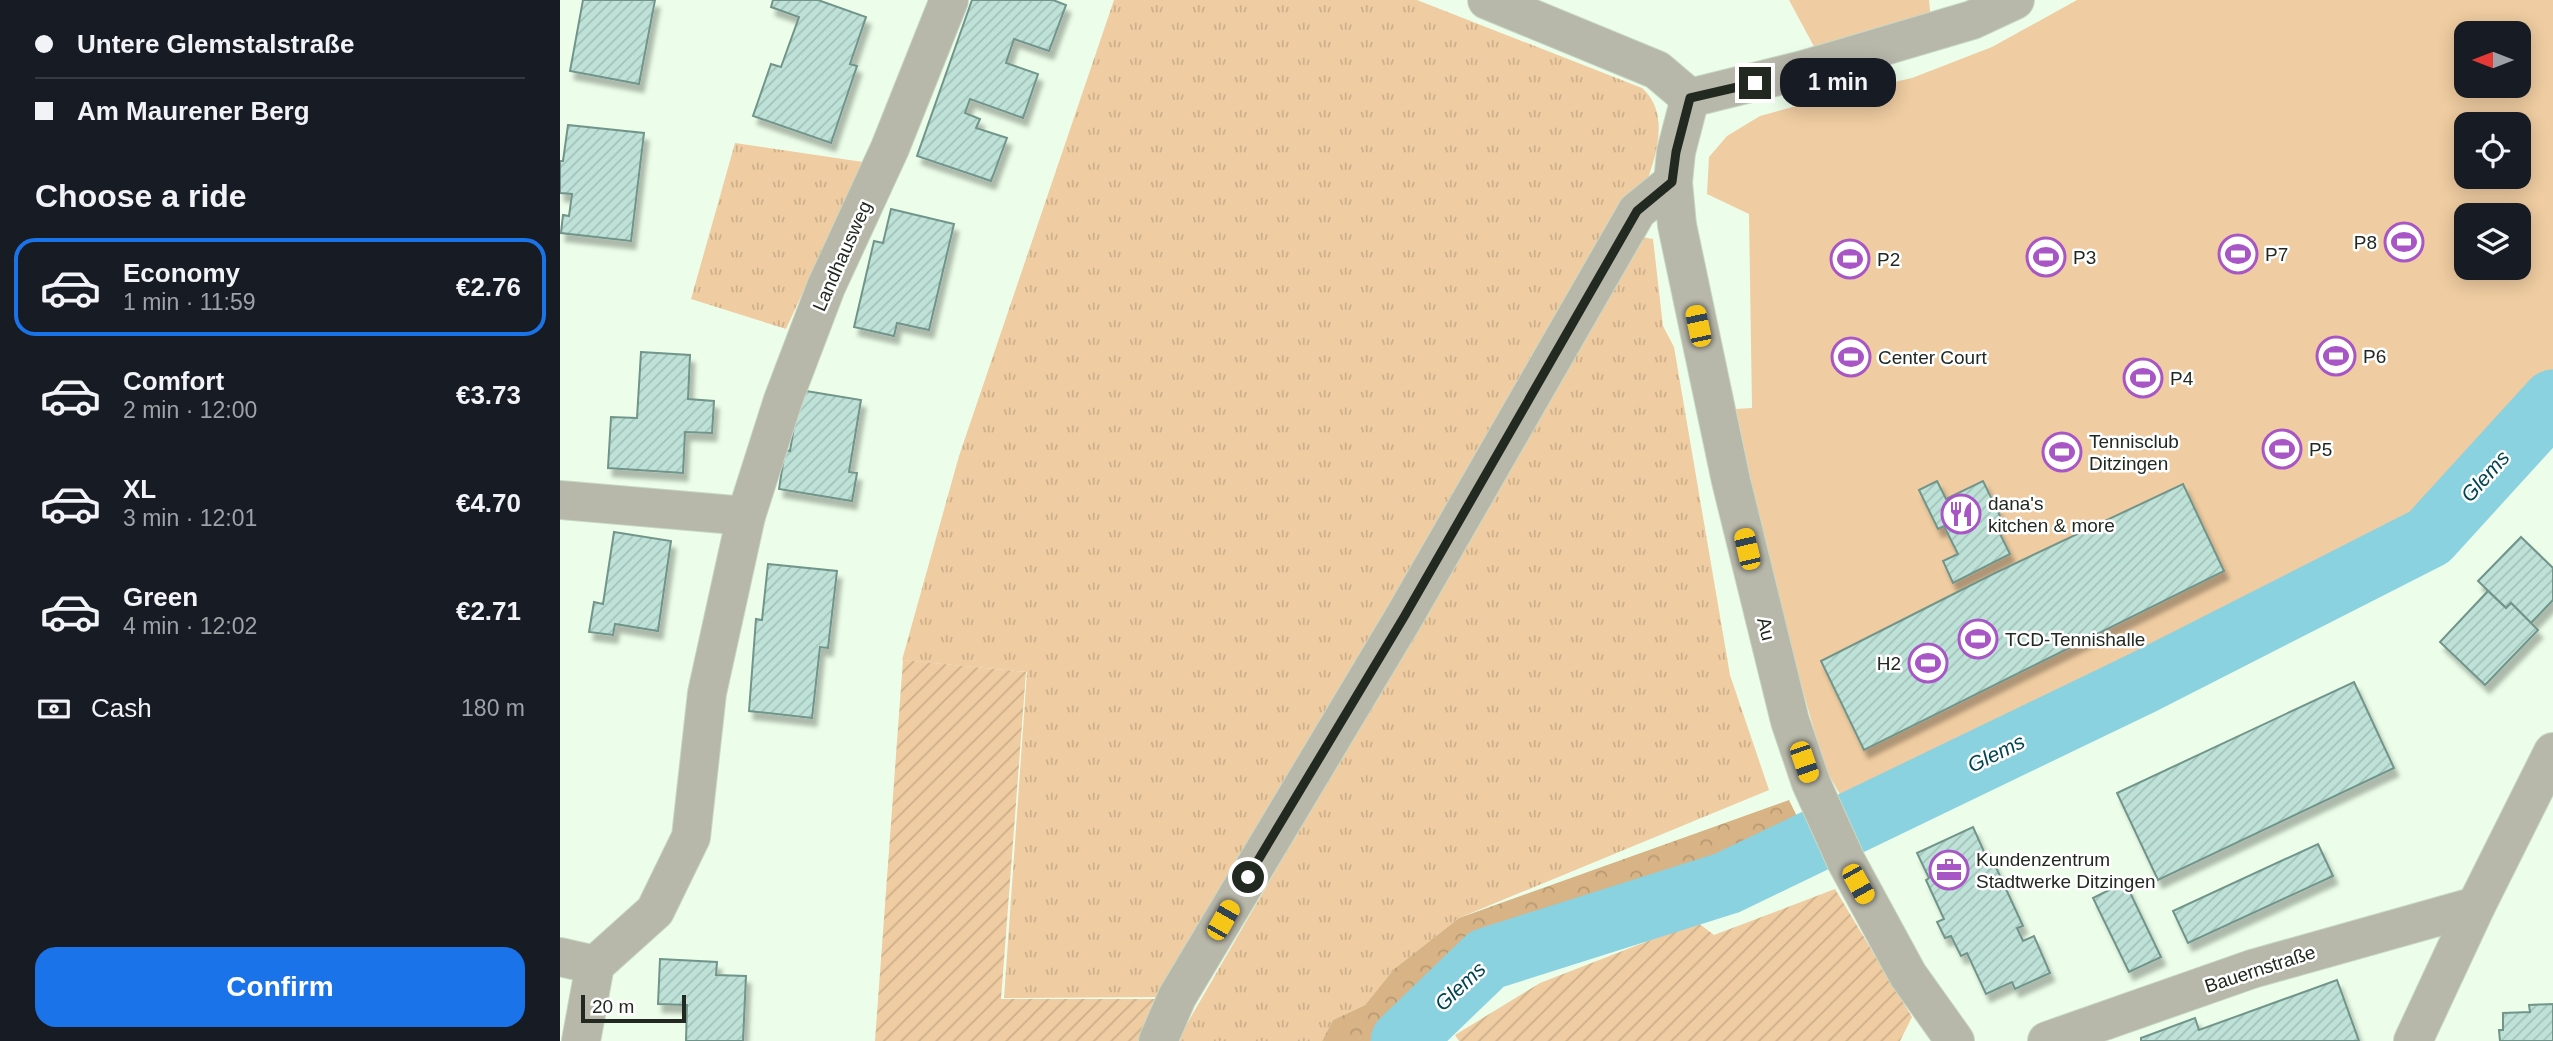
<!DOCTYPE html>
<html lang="en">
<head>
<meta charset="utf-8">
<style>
  body { margin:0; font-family:Arial,sans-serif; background:#242831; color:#f1f3f6; height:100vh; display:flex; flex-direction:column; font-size:26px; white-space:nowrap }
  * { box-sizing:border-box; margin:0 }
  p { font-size:23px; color:#9ea1a6 }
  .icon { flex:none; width:38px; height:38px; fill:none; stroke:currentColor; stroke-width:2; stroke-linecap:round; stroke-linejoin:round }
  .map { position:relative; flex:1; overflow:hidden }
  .details { display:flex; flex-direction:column; background:#171b24; width:560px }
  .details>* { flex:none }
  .hud { display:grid; align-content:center; height:154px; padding:0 35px; background:#171b24 }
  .needle { width:46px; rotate:270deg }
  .fabs { position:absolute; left:1894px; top:21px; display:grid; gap:14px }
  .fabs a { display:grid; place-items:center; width:77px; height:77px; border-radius:14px; background:#171b24; box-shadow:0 4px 18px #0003; font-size:35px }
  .scale { position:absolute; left:21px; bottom:18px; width:105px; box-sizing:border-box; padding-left:7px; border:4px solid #212920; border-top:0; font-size:19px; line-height:24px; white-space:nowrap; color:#212920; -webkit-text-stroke:5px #fff; paint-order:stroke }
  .end { position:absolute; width:32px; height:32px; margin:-16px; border:9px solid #212920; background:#fff; box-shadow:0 0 0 4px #fff }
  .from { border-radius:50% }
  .bubble { position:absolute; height:49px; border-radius:21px; background:#171b24; box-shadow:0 4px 18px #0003; font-size:23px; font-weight:600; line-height:49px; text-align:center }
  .car { position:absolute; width:21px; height:42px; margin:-21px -10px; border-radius:9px; box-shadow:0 0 5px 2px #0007; background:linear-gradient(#f5c518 24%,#345 0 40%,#f5c518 0 76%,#345 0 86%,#f5c518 0) }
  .hud b { display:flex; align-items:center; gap:24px; height:66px; font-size:26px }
  .hud b+b { border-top:2px solid #363941 }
  .hud i { width:18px; height:18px; background:#f1f3f6 }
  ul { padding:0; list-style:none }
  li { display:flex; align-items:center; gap:21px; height:98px; margin:0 14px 10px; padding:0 21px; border:4px solid transparent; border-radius:21px }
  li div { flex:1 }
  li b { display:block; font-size:26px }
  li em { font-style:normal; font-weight:600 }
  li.selected { border-color:#1a73e8 }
  li>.icon { width:63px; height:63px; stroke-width:1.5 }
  h2 { padding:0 35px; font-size:32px; line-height:84px }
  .pay { display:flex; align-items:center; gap:18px; height:77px; padding:0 35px; font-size:26px }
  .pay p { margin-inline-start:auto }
  .primary-button { display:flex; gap:14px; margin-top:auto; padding:14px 35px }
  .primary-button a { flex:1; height:80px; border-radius:21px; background:#1a73e8; color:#fff; font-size:28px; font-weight:600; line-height:80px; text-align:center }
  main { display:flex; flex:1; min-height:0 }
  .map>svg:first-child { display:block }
</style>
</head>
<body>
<main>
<section class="details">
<div class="hud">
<b><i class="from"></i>Untere Glemstalstraße</b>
<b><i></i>Am Maurener Berg</b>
</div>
<h2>Choose a ride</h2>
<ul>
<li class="selected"><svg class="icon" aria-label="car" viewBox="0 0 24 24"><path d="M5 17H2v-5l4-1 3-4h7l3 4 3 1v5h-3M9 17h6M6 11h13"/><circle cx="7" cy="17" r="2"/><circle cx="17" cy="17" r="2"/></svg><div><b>Economy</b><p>1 min · 11:59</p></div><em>€2.76</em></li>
<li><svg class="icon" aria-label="car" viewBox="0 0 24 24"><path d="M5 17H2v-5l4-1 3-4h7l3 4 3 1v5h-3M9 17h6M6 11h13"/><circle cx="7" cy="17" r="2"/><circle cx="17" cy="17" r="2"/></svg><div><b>Comfort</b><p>2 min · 12:00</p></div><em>€3.73</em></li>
<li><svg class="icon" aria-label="car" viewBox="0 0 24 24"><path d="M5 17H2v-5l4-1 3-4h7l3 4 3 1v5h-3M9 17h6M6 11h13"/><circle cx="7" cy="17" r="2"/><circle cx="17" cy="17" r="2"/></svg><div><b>XL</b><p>3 min · 12:01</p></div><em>€4.70</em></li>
<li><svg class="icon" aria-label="car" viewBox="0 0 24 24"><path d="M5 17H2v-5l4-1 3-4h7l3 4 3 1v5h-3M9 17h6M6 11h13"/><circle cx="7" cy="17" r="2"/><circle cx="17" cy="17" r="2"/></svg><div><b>Green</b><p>4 min · 12:02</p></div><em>€2.71</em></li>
</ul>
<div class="pay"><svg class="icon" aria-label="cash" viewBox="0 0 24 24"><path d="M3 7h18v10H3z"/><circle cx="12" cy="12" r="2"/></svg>Cash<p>180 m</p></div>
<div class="primary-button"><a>Confirm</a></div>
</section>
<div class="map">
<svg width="1993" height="1041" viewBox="0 0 1993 1041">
  <defs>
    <pattern id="grass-tufts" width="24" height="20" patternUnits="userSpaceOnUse" patternTransform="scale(1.75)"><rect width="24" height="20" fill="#efcca1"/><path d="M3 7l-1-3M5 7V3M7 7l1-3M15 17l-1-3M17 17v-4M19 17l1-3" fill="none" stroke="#cdaf8a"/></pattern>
    <pattern id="forest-crowns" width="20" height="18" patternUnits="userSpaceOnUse" patternTransform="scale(1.75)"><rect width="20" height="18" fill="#d7b385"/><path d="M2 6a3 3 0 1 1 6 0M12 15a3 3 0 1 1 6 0" fill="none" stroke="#b89a73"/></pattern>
    <pattern id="garden-furrows" width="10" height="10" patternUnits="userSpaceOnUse" patternTransform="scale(1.75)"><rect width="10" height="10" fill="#efcca1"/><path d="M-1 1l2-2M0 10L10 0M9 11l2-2" fill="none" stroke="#cdaf8a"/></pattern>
    <pattern id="building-hatch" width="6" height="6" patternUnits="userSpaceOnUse" patternTransform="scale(1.75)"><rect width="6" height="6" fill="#bee2d8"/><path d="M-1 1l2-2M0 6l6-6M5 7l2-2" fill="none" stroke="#a3c2b9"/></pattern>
    <filter id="shadow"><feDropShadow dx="4.5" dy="8" stdDeviation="2" flood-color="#0004"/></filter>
  </defs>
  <rect width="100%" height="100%" fill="#ecfee9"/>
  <g fill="url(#grass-tufts)">
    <path d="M 554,0 L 857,0 L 1082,88 C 1111,113 1096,158 1084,189 L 606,997 L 444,998 L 467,672 L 342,660 L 399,456 Z"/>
    <polygon points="175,143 303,162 226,329 131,299"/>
    <polygon points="1082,237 1093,239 1103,326 1114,347 1170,675 1209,790 899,918 834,969 805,1005 773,1020 762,1041 617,1041"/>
  </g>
  <polygon fill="url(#forest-crowns)" points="1229,800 1251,845 1167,883 927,959 842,1041 762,1041 773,1020 805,1005 834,969 899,918"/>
  <g fill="#efcca1" fill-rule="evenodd">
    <polygon points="1229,0 1369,0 1371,20 1257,52"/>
    <path d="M 1517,0 L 1993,0 L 1993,420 L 1841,574 L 1308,844 L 1265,768 L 1215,594 L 1176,409 L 1192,408 L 1189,214 L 1147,194 L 1149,157 L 1167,136 L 1200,116 L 1276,95 L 1352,78 L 1432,47 ZM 1906,33 L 1958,33 L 1958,86 L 1906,86 ZM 1906,124 L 1958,124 L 1958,177 L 1906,177 ZM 1906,215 L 1958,215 L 1958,268 L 1906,268 Z"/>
  </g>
  <g fill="url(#garden-furrows)">
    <polygon points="343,660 466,672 441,999 605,999 588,1041 315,1041"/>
    <polygon points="1275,889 1352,1017 1340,1041 899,1041 895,1035 980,983 1137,922 1154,935"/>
  </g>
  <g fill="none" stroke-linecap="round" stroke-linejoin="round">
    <polyline stroke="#8bd2e1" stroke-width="63" points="842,1041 927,959 1167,883 1582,683 1869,537 1993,401"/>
  </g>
  <g fill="url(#building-hatch)" stroke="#71948b" stroke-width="2" filter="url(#shadow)">
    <polygon points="23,0 95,0 79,84 10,71"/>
    <polygon points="213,0 258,0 306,17 290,64 297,66 271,143 193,116 211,64 221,67 239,17 211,7"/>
    <polygon points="412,0 493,0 506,5 489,51 454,39 446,63 478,74 463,118 410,99 405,113 420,119 416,128 447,138 431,181 357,156"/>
    <polygon points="8,125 84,133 71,241 1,233 3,215 9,216 12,194 0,193 0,161 3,161"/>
    <polygon points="331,209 394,224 369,330 337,323 334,336 294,327 314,241 323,243"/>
    <polygon points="81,352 130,355 128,399 154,401 152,433 125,432 123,473 48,468 51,417 77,418"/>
    <polygon points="240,390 301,400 289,472 297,473 292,501 219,489 225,450 230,451"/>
    <polygon points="1377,481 1386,499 1423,481 1442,520 1435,524 1450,554 1393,583 1383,561 1398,554 1384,526 1378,529 1359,490"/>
    <polygon points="1623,484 1664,571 1304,750 1261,661 1433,574"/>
    <polygon points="54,532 111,541 98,631 55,624 53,635 29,632 34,602 43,604"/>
    <polygon points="1961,537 1993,568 1993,600 1971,623 1951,603 1946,608 1918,581"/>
    <polygon points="208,564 277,571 268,648 260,647 252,718 189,711 196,619 202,620"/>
    <polygon points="1928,591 1946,608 1951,603 1978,630 1925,685 1880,642"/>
    <polygon points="1794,682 1834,768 1598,880 1557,793"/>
    <polygon points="1413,827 1425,854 1429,852 1463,926 1457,928 1463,941 1474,936 1490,973 1455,989 1452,982 1426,994 1407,953 1401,956 1391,936 1385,938 1377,922 1384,919 1366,880 1369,878 1357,853"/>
    <polygon points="1758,844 1773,876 1628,943 1613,911"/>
    <polygon points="1565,882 1601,957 1569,972 1533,898"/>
    <polygon points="100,959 157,962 156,975 186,976 183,1041 126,1041 127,1005 98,1004"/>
    <polygon points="1777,980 1799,1041 1581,1041 1581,1038 1635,1018 1639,1030"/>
    <polygon points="1993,1004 1993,1041 1940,1041 1939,1030 1943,1030 1943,1013 1970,1012 1969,1005"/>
  </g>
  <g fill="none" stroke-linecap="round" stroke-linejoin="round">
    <defs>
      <g id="minor">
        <polyline points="927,0 1097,70 1130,98"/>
        <polyline points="1130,98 1116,152 1113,182 1117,225 1171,481 1230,721 1251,783 1286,861 1348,975 1395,1041"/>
        <polyline points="1130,98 1243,70 1412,20 1455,0"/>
        <polyline points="0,500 186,516"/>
        <polyline points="0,957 35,965"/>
        <polyline points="21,1041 35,965 95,911 131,837 147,693 186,516 223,400 266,287 330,148 389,0"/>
        <polyline points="598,1041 617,997 844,617 1077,211 1113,182"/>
        <polyline points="1487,1041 1692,969 1916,906"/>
        <polyline points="1853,1041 1916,906 1993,752"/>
      </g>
    </defs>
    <use href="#minor" stroke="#c7d8c5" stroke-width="40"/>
    <use href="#minor" stroke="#b7b7aa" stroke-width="38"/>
  </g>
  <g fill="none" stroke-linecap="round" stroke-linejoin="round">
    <polyline stroke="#212920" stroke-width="9" points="688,877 844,617 1077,211 1112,182 1116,152 1130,98 1195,83"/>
  </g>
  <defs>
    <symbol id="stadium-ring" viewBox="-11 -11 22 22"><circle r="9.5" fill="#fff" stroke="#a856c6" stroke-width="1.5"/><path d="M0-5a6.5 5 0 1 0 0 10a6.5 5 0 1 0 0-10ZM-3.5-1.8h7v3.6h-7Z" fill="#a856c6"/></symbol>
    <symbol id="restaurant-ring" viewBox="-11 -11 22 22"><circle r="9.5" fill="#fff" stroke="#a856c6" stroke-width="1.5"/><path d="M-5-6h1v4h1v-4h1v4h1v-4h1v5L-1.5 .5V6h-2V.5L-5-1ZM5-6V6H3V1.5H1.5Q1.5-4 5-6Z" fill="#a856c6"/></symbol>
    <symbol id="office-ring" viewBox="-11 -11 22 22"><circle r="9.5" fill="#fff" stroke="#a856c6" stroke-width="1.5"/><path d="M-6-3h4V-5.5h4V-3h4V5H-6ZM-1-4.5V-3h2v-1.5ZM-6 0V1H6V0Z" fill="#a856c6"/></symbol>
  </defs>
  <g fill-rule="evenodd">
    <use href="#stadium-ring" x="1822" y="220" width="44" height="44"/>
    <use href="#stadium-ring" x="1656" y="232" width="44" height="44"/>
    <use href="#stadium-ring" x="1464" y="235" width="44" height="44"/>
    <use href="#stadium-ring" x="1268" y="237" width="44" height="44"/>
    <use href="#stadium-ring" x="1754" y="334" width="44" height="44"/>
    <use href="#stadium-ring" x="1269" y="335" width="44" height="44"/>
    <use href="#stadium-ring" x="1561" y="356" width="44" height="44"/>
    <use href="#stadium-ring" x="1700" y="427" width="44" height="44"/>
    <use href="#stadium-ring" x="1480" y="430" width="44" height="44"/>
    <use href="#restaurant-ring" x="1379" y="492" width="44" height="44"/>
    <use href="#stadium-ring" x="1396" y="617" width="44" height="44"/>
    <use href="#stadium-ring" x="1346" y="641" width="44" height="44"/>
    <use href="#office-ring" x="1367" y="848" width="44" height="44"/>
  </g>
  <g text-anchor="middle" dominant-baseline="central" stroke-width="5" stroke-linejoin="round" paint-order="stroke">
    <g font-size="19" fill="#212920" stroke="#fff" text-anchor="start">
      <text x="1817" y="242" text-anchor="end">P8</text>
      <text x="1705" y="254">P7</text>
      <text x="1513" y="257">P3</text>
      <text x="1317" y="259">P2</text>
      <text x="1803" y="356">P6</text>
      <text x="1318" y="357">Center Court</text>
      <text x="1610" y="378">P4</text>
      <text x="1529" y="441">Tennisclub<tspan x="1529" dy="22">Ditzingen</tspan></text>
      <text x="1749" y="449">P5</text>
      <text x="1428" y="503">dana's<tspan x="1428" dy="22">kitchen &amp; more</tspan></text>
      <text x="1445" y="639">TCD-Tennishalle</text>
      <text x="1341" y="663" text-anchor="end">H2</text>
      <text x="1416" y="859">Kundenzentrum<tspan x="1416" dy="22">Stadtwerke Ditzingen</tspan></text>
    </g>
    <g font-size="19" fill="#212920" stroke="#fff">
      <text transform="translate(282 256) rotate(-66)">Landhausweg</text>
      <text transform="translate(1206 629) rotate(76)">Au</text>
      <text transform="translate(1700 969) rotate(-18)">Bauernstraße</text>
    </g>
    <g font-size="21" font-style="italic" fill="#004550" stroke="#fff">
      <text transform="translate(1925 476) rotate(-48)">Glems</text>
      <text transform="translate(1436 753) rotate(-26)">Glems</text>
      <text transform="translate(900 986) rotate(-43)">Glems</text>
    </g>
  </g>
</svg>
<div class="fabs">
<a><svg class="needle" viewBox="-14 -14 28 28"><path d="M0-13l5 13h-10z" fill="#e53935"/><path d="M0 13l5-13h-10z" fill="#9ea1a6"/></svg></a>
<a><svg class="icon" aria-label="locate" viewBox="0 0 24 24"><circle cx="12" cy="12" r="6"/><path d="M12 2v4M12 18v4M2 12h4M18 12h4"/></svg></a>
<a><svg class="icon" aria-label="layers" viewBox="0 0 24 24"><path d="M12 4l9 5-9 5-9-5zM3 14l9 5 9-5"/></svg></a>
</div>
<div class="scale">20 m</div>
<i class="end from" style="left:688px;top:877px"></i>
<i class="end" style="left:1195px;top:83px"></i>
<div class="bubble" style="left:1220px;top:58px;width:116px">1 min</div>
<i class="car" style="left:1138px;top:326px;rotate:348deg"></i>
<i class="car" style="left:1187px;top:549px;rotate:347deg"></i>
<i class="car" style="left:1244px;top:762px;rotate:161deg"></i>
<i class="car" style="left:1298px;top:884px;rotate:151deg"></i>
<i class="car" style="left:663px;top:920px;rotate:30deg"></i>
</div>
</main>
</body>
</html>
